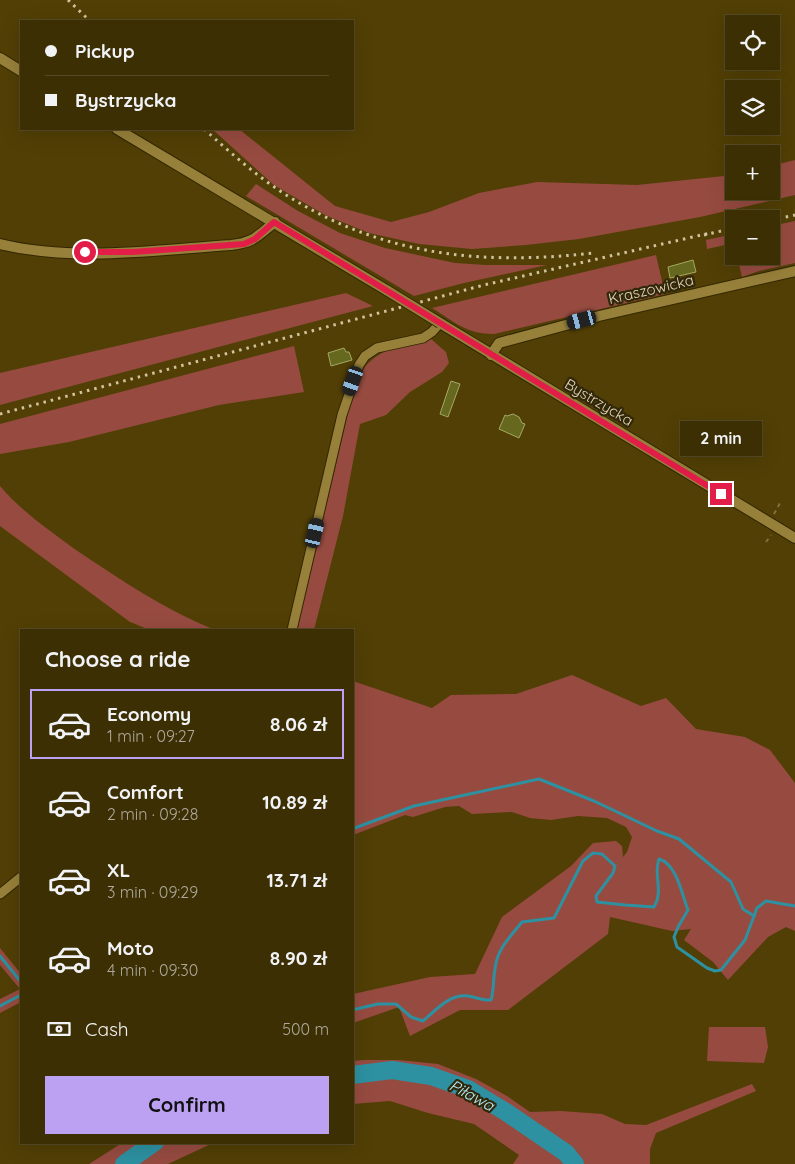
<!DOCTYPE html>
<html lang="en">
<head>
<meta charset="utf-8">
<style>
  body { margin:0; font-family:Quicksand,sans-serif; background:#44370e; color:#f1f3f6; height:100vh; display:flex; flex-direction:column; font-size:19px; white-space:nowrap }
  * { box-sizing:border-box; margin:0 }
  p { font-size:16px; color:#ada99a }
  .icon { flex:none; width:28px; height:28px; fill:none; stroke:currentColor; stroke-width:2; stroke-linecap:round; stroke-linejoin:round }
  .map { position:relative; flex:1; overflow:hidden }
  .panel { position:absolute; left:20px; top:629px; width:334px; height:515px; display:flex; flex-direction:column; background:#3d2f04; border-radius:0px; box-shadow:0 5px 20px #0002,0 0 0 1px #564a26 }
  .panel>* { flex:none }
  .guide { position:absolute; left:20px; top:20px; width:334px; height:110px; border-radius:0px; box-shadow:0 5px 20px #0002,0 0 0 1px #564a26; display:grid; align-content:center; height:110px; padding:0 25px; background:#3d2f04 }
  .tools { position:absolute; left:725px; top:15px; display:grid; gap:10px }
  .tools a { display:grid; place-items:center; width:55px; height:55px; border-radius:0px; background:#3d2f04; box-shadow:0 5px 20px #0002,0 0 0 1px #564a26; font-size:25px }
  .end { position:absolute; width:22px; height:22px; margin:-11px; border:6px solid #e11d48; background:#fff; box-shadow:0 0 0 2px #fff }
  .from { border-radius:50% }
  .bubble { position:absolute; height:35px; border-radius:0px; background:#3d2f04; box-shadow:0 5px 20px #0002,0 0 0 1px #564a26; font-size:16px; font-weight:800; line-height:35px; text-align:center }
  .car { position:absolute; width:15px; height:30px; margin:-15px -8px; border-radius:6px; box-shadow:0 0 4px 1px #0007; background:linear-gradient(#222 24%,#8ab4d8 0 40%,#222 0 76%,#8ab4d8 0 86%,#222 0) }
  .guide b { display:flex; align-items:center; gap:18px; height:48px; font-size:19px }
  .guide b+b { border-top:1px solid #564a26 }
  .guide i { width:12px; height:12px; background:#f1f3f6 }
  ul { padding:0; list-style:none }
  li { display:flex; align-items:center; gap:15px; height:70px; margin:0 10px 8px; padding:0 15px; border:2px solid transparent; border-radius:0px }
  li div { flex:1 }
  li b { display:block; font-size:19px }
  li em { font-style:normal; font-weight:800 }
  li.current { border-color:#bca0f2 }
  li>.icon { width:45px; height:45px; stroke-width:1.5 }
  h2 { padding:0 25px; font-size:22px; line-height:60px }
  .pay { display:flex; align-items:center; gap:12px; height:55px; padding:0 25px; font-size:19px }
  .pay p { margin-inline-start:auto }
  .button { display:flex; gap:10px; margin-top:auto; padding:10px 25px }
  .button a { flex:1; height:58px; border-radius:0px; background:#bca0f2; color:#111; font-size:20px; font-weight:800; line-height:58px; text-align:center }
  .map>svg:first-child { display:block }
</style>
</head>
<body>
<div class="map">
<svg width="795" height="1164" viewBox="0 0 795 1164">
  <rect width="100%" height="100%" fill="#513f05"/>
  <g fill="#974b40">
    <polygon points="212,129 239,129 335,206 391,222 429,212 479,193 537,182 637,185 734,175 734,191 771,191 771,166 795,160 795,195 700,217 579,239 526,245 472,249 419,244 369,233 325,215 274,185"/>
    <polygon points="256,184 298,211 340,233 385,248 455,263 486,265 547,265 464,283 414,296 246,196"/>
    <polygon points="795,221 795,263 759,271 742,277 737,256 771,256 771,226"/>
    <polygon points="734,234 734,243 707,249 706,240"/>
    <path d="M 656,255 L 665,294 L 494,334 C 466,334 455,322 432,308 Z"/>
    <polygon points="346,293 373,306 0,405 0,373"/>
    <path d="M 431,339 L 446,352 L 449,363 L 442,372 L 410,392 L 386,415 L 360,424 L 343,516 L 314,630 L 297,630 L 353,392 C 356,385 359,376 363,370 C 377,348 408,344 431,339 Z"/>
    <polygon points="294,346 304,392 219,405 69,442 0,454 0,424"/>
    <path d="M 0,486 C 21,511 50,531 76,550 C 121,580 165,610 215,630 L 150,630 L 130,622 L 0,526 Z"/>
    <polygon points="572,675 641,706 666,698 696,729 745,737 770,750 795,783 795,931 786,927 768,937 728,980 713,962 684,940 691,929 672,931 610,917 608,934 508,1010 460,1010 410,1036 399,1007 353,1023 353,994 430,977 475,974 502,917 571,866 593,843 616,841 622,846 623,857 627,852 632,837 626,827 607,818 578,816 551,820 530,818 512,812 472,814 459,806 445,807 413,817 405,815 353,835 353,681 432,708 451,695 516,694"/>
    <polygon points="0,948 21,974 21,1002 0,1013 0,999 20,989 0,965"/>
    <polygon points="709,1027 765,1027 768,1047 764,1063 707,1061"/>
    <polygon points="363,1060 399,1060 438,1064 476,1079 507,1096 530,1112 561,1111 602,1114 625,1124 646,1125 752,1084 756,1091 656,1133 650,1149 650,1164 513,1164 519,1155 474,1124 428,1113 390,1101 353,1104 353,1061"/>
    <polygon points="122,1143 122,1142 213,1143 168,1164 89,1164"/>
  </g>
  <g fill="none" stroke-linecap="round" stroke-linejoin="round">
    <g stroke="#2d91a1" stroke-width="3">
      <polyline points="352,829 414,806 539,779 594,801 657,831 679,839 731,882 743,909 754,916"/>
      <polyline points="0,956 21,982"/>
      <polyline points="0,1006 21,995"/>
      <path d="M 352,1010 L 378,1004 L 396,1004 L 411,1017 L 423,1021 C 436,1010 449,994 468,996 C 476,997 483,1001 491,1000 C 494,990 493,980 495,969 C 497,949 510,937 522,922 L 554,918 L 583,861 L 593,853 L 602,854 L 615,866 L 613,873 L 596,896 L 597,902 L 625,905 L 654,907 C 664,891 653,875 659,859 C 677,864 682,895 688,910 L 678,927 L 674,937 L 677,947 L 707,968 L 715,971 L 721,970 L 745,940 L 757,908 L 766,901 L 795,906"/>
    </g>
    <g stroke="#2d91a1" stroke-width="18">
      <polyline points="352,1075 392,1070 431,1076 468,1089 506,1112 566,1153 575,1164"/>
      <polyline points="124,1164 155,1142"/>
    </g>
  </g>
  <g fill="#676820" stroke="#a5a861">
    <polygon points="693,260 696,272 670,278 668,267"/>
    <polygon points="344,348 346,352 349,352 352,360 331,366 328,353"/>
    <polygon points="451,381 460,384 448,417 440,414"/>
    <polygon points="513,414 519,417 522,423 525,424 519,438 499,429 505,415 507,416"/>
  </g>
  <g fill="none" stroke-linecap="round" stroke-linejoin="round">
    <defs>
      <g id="minor">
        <polyline points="292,630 342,415 359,365 365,356 377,348 423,338 432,332 440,323"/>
        <polyline points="0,894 21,877"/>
      </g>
      <g id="tertiary">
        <polyline points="0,58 21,71"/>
        <polyline points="117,129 388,291"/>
        <path d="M 0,244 C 75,262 155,250 231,245 C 255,242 257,236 275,222"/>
        <polyline points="440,323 795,538"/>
        <polyline points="491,355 499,343 599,316 795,271"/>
      </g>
    </defs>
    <use href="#minor" stroke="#332701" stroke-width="11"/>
    <use href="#tertiary" stroke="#332701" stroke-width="12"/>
    <g stroke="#80703e" stroke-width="2" stroke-dasharray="4 4" stroke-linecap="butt">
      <polyline points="774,514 780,503"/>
      <polyline points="766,542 771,535"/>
    </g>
    <use href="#minor" stroke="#97803a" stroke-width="9"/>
    <use href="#tertiary" stroke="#97803a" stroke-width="10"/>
    <g stroke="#d1c39f" stroke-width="3" stroke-dasharray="2.5 5" stroke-linecap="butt">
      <polyline points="68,0 90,21"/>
      <path d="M 204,129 C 233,155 262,181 296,201 C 390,257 487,265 593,253"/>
      <polyline points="771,220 795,215"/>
      <polyline points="704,235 734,228"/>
      <polyline points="0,414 484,285 710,233"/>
    </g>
    <defs>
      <polyline id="tertiary-bridge" points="388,291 440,323"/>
    </defs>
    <use href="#tertiary-bridge" stroke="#332701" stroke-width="12" stroke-linecap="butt"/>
    <use href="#tertiary-bridge" stroke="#97803a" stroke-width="10"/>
  </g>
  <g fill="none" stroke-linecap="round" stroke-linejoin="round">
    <polyline stroke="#e11d48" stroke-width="6" points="85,252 133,252 244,244 255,239 274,222 721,494"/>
  </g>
  <g text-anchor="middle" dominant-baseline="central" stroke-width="4.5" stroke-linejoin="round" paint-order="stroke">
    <g font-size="15" fill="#e1d4b3" stroke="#31270a">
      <text transform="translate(651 289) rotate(-13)">Kraszowicka</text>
      <text transform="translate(599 402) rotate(31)">Bystrzycka</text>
    </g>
    <g font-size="16" font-style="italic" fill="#b6eef8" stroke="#31270a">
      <text transform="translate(472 1095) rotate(28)">Piława</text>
    </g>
  </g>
</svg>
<div class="tools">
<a><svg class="icon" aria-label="locate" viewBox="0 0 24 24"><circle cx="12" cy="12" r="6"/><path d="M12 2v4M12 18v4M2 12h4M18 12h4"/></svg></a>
<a><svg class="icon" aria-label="layers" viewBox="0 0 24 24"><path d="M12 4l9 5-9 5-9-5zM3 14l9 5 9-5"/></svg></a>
<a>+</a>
<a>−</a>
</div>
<i class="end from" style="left:85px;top:252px"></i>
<i class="end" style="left:721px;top:494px"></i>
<div class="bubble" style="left:680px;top:421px;width:82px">2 min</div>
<i class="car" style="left:582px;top:320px;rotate:255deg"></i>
<i class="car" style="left:353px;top:381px;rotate:199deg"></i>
<i class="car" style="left:315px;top:533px;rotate:13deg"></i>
<div class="guide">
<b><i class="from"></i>Pickup</b>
<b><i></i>Bystrzycka</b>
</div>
<section class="panel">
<h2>Choose a ride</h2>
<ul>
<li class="current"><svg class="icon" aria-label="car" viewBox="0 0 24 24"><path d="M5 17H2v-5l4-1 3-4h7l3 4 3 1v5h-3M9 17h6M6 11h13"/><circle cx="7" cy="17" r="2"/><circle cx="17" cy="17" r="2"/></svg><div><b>Economy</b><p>1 min · 09:27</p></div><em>8.06 zł</em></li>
<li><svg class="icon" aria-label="car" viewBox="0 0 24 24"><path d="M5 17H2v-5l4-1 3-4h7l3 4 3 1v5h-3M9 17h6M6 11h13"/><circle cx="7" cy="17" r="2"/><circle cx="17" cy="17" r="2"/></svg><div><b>Comfort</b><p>2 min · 09:28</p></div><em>10.89 zł</em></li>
<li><svg class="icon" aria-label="car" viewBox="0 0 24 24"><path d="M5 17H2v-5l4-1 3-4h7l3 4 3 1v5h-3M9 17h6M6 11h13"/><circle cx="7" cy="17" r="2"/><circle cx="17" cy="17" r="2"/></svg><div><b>XL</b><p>3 min · 09:29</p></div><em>13.71 zł</em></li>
<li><svg class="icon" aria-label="car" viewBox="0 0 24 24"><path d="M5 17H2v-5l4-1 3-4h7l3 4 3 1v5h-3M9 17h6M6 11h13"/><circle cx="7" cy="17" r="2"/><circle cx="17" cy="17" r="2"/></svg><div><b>Moto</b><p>4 min · 09:30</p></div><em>8.90 zł</em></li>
</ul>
<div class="pay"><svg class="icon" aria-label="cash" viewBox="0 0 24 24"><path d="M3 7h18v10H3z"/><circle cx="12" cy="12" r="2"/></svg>Cash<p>500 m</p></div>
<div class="button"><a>Confirm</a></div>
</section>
</div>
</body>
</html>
